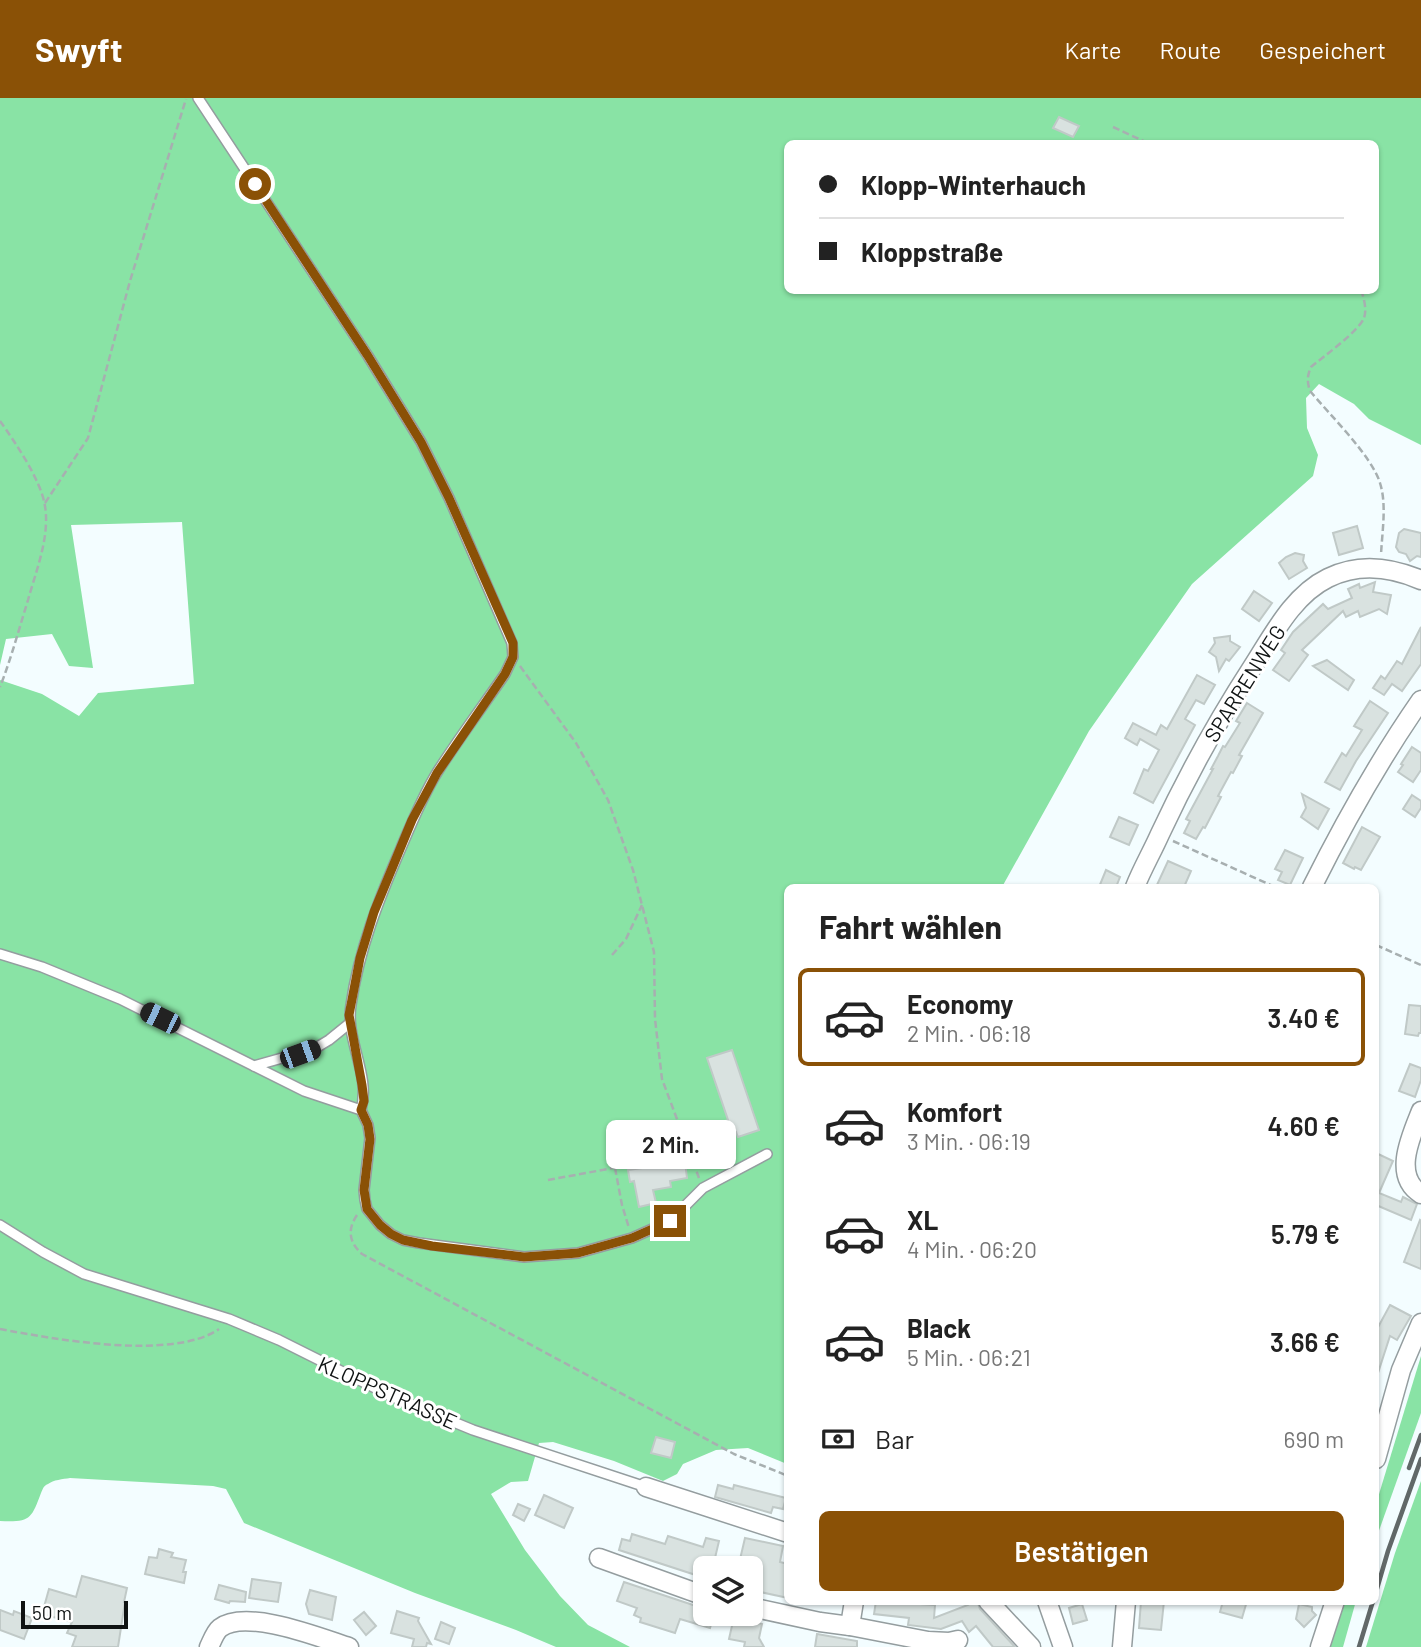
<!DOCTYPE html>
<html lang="de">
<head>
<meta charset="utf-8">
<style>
  body { margin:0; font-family:Barlow,sans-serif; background:#f6f6f6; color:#222; height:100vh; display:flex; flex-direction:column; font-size:26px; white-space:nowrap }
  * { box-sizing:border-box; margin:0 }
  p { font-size:23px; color:#767676 }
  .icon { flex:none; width:38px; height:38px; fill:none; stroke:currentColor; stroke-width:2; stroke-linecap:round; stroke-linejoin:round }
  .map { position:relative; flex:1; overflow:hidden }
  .drawer { position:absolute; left:784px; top:786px; width:595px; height:721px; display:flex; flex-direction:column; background:#fff; border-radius:10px; box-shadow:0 2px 5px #0004 }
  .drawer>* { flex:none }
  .top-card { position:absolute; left:784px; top:42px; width:595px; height:154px; border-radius:10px; box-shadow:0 2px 5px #0004; display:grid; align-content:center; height:154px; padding:0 35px; background:#fff }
  .buttons { position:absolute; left:693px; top:1458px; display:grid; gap:14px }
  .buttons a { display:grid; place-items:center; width:70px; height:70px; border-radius:10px; background:#fff; box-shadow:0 2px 5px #0004; font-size:35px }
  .scale { position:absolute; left:21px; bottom:18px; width:107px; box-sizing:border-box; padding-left:7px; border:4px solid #0f1313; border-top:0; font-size:19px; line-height:24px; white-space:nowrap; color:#0f1313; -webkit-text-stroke:5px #fff; paint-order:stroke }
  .end { position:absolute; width:32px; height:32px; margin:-16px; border:9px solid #8a5106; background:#fff; box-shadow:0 0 0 4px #fff }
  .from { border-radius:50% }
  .bubble { position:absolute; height:49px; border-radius:10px; background:#fff; box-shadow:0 2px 5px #0004; font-size:23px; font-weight:600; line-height:49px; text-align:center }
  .car { position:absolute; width:21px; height:42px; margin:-21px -10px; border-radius:9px; box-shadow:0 0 5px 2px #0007; background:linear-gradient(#222 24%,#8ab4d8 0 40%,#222 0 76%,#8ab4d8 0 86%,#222 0) }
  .top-card b { display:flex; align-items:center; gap:24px; height:66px; font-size:26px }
  .top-card b+b { border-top:2px solid #e0e0e0 }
  .top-card i { width:18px; height:18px; background:#222 }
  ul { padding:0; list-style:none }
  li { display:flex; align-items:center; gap:21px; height:98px; margin:0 14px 10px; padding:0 21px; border:4px solid transparent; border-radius:10px }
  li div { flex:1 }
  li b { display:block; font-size:26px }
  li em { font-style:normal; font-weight:600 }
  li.active { border-color:#8a5106 }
  li>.icon { width:63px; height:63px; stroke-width:1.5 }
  h2 { padding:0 35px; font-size:32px; line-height:84px }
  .pay { display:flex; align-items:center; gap:18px; height:77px; padding:0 35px; font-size:26px }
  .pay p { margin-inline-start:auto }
  .primary-button { display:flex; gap:14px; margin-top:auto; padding:14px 35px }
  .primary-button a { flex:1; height:80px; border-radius:10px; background:#8a5106; color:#fff; font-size:28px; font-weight:600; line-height:80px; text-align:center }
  header { display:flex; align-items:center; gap:42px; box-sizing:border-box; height:98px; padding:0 35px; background:#8a5106; color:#fff }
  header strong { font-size:33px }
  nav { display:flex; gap:38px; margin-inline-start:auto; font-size:24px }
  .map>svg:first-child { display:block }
</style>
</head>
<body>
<header>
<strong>Swyft</strong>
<nav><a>Karte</a><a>Route</a><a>Gespeichert</a></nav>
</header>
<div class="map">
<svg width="1421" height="1549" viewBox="0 0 1421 1549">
  <rect width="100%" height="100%" fill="#f3fdff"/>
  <g fill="#89e3a5" fill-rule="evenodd">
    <path d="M 0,0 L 1421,0 L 1421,347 L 1369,321 L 1354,306 L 1319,286 L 1306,300 L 1307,330 L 1318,357 L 1313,378 L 1192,486 L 1089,633 L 1002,789 L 788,789 L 787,1366 L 748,1350 L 716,1352 L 683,1366 L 677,1376 L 663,1383 L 614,1363 L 553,1344 L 539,1345 L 528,1383 L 511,1384 L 491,1396 L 525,1452 L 560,1498 L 588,1527 L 630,1549 L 556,1549 L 516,1532 L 415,1495 L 244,1425 L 226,1391 L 213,1388 L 70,1380 C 63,1381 53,1382 48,1386 C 43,1388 43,1391 41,1395 C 31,1422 30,1424 0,1423 L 0,582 L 42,596 L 79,618 L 98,595 L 194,586 L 182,424 L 71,427 L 93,570 L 69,568 L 52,536 L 6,541 L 0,567 ZM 788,46 L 1376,46 L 1376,192 L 788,192 Z"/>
    <polygon points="1421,1258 1421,1315 1376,1441 1376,1406"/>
    <polygon points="1421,1383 1421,1549 1366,1549 1395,1455"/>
    <polygon points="1344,1503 1356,1503 1343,1549 1329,1549"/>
  </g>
  <g fill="#d9e2e0" stroke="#c0c9c7" stroke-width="2">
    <polygon points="1059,19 1079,28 1073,39 1053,30"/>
    <polygon points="1357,428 1363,450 1339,457 1333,435"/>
    <polygon points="1404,431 1421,435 1421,459 1417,458 1410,463 1406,456 1399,454 1396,449 1399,435"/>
    <polygon points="1295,455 1304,457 1303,463 1307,470 1289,481 1279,465 1286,459"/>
    <polygon points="1375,484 1373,494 1391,497 1387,516 1379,511 1360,519 1358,513 1346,519 1343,513 1302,552 1308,557 1289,583 1273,572 1285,555 1281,552 1293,534 1323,506 1328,511 1352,500 1348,491 1359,486 1360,490"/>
    <polygon points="1254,493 1272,505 1259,523 1242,511"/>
    <polygon points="1421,529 1421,566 1402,593 1392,586 1384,597 1373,590 1381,578 1385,581 1397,563 1402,566"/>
    <polygon points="1230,538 1230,543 1240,549 1229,563 1226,561 1219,573 1216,559 1209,554 1215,545 1214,540"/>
    <polygon points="1327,562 1354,582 1348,592 1313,568"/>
    <polygon points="1197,577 1215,587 1204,606 1196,602 1185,621 1195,627 1153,705 1134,695 1144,671 1148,673 1159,652 1140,641 1137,647 1125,640 1133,625 1156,637 1161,627 1167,631"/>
    <polygon points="1370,603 1388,615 1356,663 1340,692 1325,684 1342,655 1346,658 1362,632 1354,628"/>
    <polygon points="1247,605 1263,615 1239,657 1242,658 1233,675 1231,674 1218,698 1221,699 1205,730 1203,729 1196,741 1184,735 1190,723 1186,721 1213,671 1211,671 1218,658 1223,648 1225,649 1240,625 1236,623"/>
    <polygon points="1412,649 1421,655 1421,672 1413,684 1398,674 1403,667 1401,666"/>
    <polygon points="1302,696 1329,711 1318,731 1301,719 1306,710"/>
    <polygon points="1412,697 1421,703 1421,710 1415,719 1403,711"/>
    <polygon points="1119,719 1138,727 1129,747 1110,739"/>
    <polygon points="1362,729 1380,739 1361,772 1355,769 1354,771 1343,765"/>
    <polygon points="1285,752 1303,760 1290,787 1278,782 1282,774 1275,771"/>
    <polygon points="1168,763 1191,773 1184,789 1156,789"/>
    <polygon points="1106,772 1120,779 1116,789 1099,789"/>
    <polygon points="1409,907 1421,908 1421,935 1419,935 1418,938 1405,936"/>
    <polygon points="732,952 759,1032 738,1039 736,1034 715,1041 711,1028 728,1022 707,960"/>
    <polygon points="1410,966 1421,970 1421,982 1415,999 1399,993"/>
    <polygon points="1376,1055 1393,1063 1379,1095 1401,1104 1403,1099 1417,1106 1411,1122 1376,1107"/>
    <polygon points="685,1064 687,1080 670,1083 671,1089 653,1092 656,1105 639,1109 634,1083 630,1084 628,1072"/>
    <polygon points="1420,1122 1421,1123 1421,1171 1404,1164"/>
    <polygon points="1390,1207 1411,1218 1397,1242 1390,1238 1378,1275 1376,1275 1376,1233"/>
    <polygon points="656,1339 675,1344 671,1360 651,1355"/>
    <polygon points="718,1387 733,1391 734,1387 786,1400 783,1411 773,1409 771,1415 715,1399"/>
    <polygon points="544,1397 573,1410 564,1430 535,1417"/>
    <polygon points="518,1406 530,1411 524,1423 513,1417"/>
    <polygon points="632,1436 665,1446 668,1438 703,1449 706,1440 719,1443 715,1460 737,1466 736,1470 705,1470 705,1480 619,1452 622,1441 630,1443"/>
    <polygon points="745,1440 783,1448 780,1464 788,1466 788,1500 751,1492 751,1470 738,1470"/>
    <polygon points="159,1451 173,1455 171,1459 186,1462 183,1474 186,1474 184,1485 145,1476 149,1459 157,1460"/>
    <polygon points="82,1478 127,1490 124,1504 125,1504 118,1549 72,1549 76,1538 67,1535 72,1524 42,1516 49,1491 76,1499"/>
    <polygon points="252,1481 281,1485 278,1504 249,1500"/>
    <polygon points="624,1484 705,1511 705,1516 714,1516 710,1530 680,1521 675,1535 640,1524 641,1520 634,1517 637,1510 617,1503"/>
    <polygon points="219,1487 246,1494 245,1504 230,1503 229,1505 215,1501"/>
    <polygon points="310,1492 336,1499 332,1522 309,1516 306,1506"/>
    <polygon points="876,1503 935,1507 934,1520 968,1507 972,1503 977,1503 980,1511 1015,1549 993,1549 976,1528 969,1534 962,1523 941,1531 908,1527 909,1520 874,1516"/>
    <polygon points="1141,1503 1164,1503 1161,1532 1139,1530"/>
    <polygon points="1223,1503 1247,1503 1242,1520 1220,1514"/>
    <polygon points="1082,1506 1087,1522 1073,1526 1069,1510"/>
    <polygon points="1299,1506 1312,1509 1312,1513 1316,1517 1304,1529 1296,1521"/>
    <polygon points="0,1512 13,1517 14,1513 32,1520 24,1541 0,1532"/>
    <polygon points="397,1513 419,1520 418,1523 431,1546 427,1545 426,1549 412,1549 414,1541 391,1535"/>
    <polygon points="364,1514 376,1528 366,1537 354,1522"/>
    <polygon points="734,1519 762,1526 759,1540 764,1549 744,1549 745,1544 729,1541"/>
    <polygon points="441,1524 455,1530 449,1546 435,1541"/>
    <polygon points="817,1536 857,1543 857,1549 815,1549"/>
  </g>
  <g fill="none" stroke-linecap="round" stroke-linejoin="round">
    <defs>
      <g id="service">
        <path d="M 198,0 L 368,258 L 421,344 L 449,400 L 512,545 L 513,559 L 505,576 C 483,608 459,640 438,673 C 423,697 412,724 401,750 C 379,801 359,851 351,907 C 345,942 371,977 361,1012"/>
        <polyline points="0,856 42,869 120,901 304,993 361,1012 368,1027 370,1040 364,1092 365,1102 367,1111 380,1127 391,1136 403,1142 419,1145 524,1159 578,1155 632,1140 670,1123 703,1090 767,1056"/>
        <polyline points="254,968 314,951 329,942 350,925"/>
        <polyline points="0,1127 43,1154 84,1176 229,1221 279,1242 393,1299 473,1332 646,1389"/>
      </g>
      <g id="minor">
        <path d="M 1135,789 C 1142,771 1152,754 1160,736 C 1187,678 1218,622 1253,568 C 1273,537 1293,497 1328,480 C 1358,465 1391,469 1421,482"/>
        <path d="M 1312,789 C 1344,725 1380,661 1421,602"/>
        <path d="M 1421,1013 C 1411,1038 1392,1078 1421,1096"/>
        <polyline points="1376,1361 1401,1272 1421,1225"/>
        <polyline points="646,1389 788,1435"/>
        <polyline points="599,1460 705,1498"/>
        <polyline points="988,1503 1031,1549"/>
        <polyline points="1047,1503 1063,1549"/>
        <polyline points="751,1509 820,1524 850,1528 928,1543 949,1544 958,1542"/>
        <polyline points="850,1528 854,1503"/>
        <path d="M 209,1549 C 212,1543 215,1534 220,1530 C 246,1510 321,1540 349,1549"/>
        <polyline points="1122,1549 1126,1503"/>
        <polyline points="1320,1549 1335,1503"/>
      </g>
    </defs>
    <use href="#service" stroke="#949d9f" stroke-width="12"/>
    <use href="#minor" stroke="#949d9f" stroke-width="21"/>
    <g stroke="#a7afb0" stroke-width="2.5" stroke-dasharray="7 3.5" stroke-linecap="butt">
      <polyline points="1113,29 1150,46"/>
      <path d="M 1361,192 C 1364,200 1367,212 1364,220 C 1358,234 1324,258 1311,269 C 1307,278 1307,284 1310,293 C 1329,316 1372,358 1380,385 C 1387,407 1382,434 1381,457"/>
      <path d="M 0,323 C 15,344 41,382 45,408 C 50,439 36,473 28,502 C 19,531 11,561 0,589"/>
      <polyline points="45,405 88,340 130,183 186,1"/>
      <polyline points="520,568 576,645 608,702 633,772 654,854 655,921 662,981 699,1080"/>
      <polyline points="1173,743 1275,789"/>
      <polyline points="1376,847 1421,867"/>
      <polyline points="612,857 626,841 642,807"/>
      <polyline points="615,1070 622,1107 629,1130"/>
      <polyline points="548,1082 662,1061"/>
      <path d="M 357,1117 C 347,1132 349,1144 362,1156 L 734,1356 L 788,1378"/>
      <path d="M 0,1231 C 53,1241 173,1263 219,1231"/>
    </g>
    <use href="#service" stroke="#fff" stroke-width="9"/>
    <use href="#minor" stroke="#fff" stroke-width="18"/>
    <g stroke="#616868" stroke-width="4.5">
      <polyline points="1409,1370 1421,1337"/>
      <polyline points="1376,1494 1388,1453 1421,1361"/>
      <polyline points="1359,1549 1373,1503"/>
    </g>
  </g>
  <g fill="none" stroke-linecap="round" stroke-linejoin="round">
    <polyline stroke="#8a5106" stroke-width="9" points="255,86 368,258 421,344 449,400 513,545 513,559 505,576 437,675 412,722 374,814 360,860 349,917 362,987 364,1003 361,1012 368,1027 370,1041 364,1092 367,1111 380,1127 391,1136 403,1142 432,1148 524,1159 578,1155 632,1140 670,1123"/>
  </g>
  <g text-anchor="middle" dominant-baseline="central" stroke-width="6" stroke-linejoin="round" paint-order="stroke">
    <g font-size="21" fill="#0f1313" stroke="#fff">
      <text transform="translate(1244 585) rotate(-58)">SPARRENWEG</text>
      <text transform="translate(388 1294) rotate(24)">KLOPPSTRASSE</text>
    </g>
  </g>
</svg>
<div class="buttons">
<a><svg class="icon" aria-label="layers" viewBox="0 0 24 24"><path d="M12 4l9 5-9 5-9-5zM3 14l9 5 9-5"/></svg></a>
</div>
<div class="scale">50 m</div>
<i class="end from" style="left:255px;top:86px"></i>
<i class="end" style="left:670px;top:1123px"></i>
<div class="bubble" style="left:606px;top:1022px;width:130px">2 Min.</div>
<i class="car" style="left:160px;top:920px;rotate:296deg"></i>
<i class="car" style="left:300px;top:956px;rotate:70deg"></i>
<div class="top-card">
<b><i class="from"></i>Klopp-Winterhauch</b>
<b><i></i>Kloppstraße</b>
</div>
<section class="drawer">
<h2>Fahrt wählen</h2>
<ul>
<li class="active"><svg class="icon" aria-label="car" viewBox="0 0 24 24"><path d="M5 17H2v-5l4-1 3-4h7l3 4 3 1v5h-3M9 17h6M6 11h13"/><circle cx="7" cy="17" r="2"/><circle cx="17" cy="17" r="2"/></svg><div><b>Economy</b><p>2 Min. · 06:18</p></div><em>3.40 €</em></li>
<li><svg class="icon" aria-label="car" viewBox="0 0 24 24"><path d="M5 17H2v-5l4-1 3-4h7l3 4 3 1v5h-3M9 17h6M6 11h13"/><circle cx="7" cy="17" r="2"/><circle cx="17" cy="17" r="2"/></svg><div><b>Komfort</b><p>3 Min. · 06:19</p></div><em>4.60 €</em></li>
<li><svg class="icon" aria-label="car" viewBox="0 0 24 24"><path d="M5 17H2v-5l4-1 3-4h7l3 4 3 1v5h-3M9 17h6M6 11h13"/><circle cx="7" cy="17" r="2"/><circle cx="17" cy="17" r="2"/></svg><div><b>XL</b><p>4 Min. · 06:20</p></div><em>5.79 €</em></li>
<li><svg class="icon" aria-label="car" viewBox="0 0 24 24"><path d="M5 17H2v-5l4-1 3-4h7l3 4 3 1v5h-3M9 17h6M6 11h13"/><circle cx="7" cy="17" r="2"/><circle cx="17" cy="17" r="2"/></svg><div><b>Black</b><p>5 Min. · 06:21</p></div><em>3.66 €</em></li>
</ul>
<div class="pay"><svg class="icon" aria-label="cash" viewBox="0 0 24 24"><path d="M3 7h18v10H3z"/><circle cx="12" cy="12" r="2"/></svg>Bar<p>690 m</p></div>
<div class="primary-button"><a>Bestätigen</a></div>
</section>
</div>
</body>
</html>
